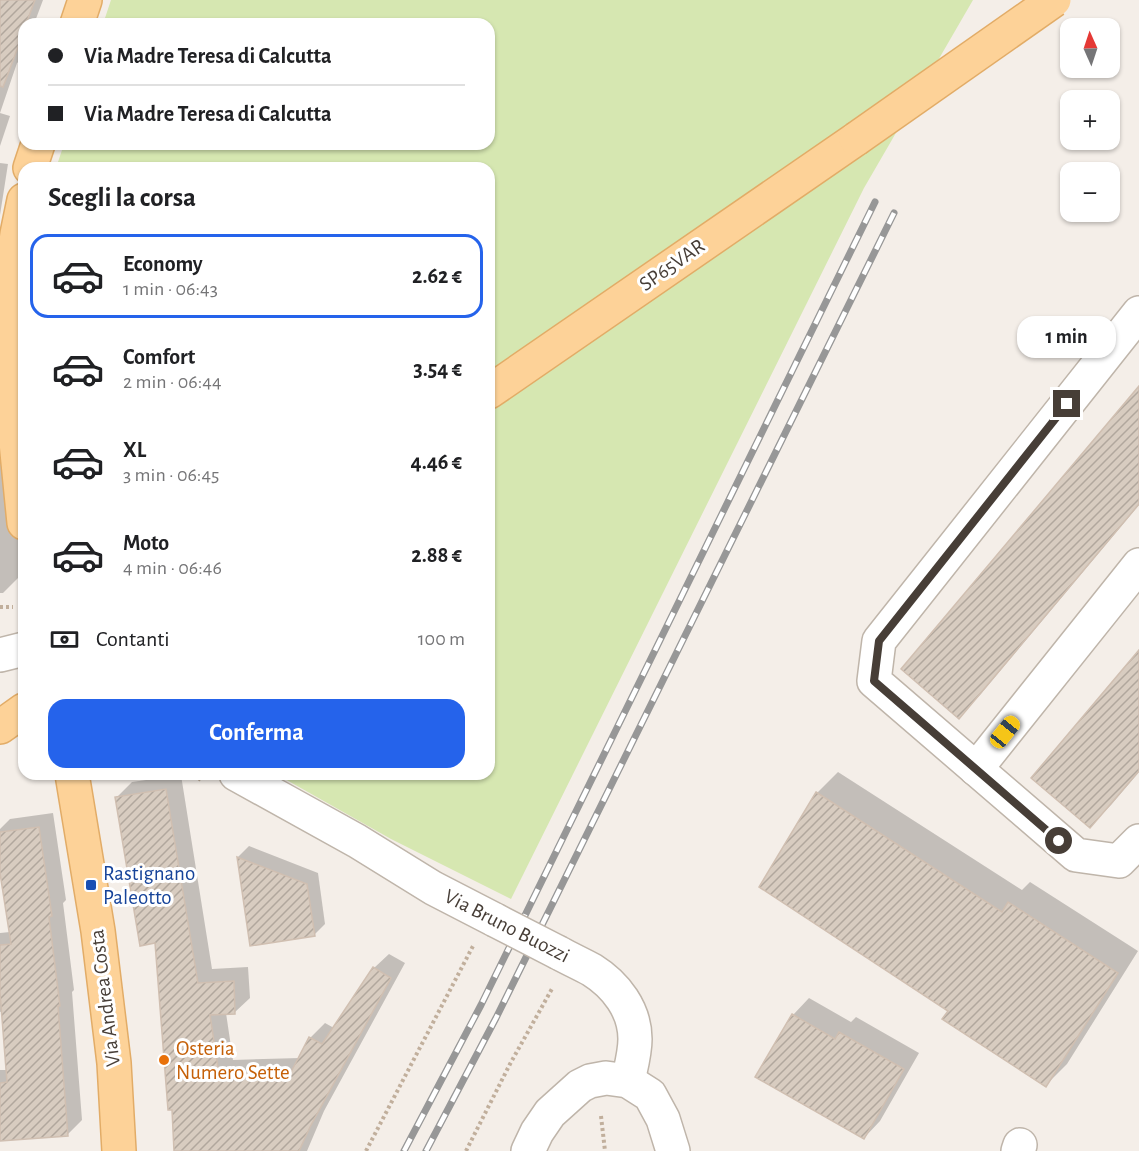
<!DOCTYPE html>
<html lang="it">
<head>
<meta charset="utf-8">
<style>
  body { margin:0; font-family:"Alegreya Sans",sans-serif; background:#f2f2f2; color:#202124; height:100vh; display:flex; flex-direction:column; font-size:22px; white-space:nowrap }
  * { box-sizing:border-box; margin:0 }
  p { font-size:20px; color:#757577 }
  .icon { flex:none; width:33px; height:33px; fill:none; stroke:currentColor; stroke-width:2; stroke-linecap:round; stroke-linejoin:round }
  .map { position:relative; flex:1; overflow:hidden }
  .details { position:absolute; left:18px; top:162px; width:477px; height:618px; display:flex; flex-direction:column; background:#fff; border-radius:18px; box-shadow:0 2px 4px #0004 }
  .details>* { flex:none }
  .banner { position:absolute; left:18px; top:18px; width:477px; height:132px; border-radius:18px; box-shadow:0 2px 4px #0004; display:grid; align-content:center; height:132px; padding:0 30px; background:#fff }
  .needle { width:39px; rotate:357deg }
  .buttons { position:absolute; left:1060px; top:18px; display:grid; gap:12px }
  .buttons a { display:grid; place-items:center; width:60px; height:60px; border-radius:12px; background:#fff; box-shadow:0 2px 4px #0004; font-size:30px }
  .end { position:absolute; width:27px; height:27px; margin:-14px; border:8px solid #473e37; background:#fff; box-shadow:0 0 0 3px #fff }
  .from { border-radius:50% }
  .bubble { position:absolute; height:42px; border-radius:18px; background:#fff; box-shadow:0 2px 4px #0004; font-size:20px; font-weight:600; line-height:42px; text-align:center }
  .car { position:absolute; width:18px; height:36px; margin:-18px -9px; border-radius:8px; box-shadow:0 0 4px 2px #0007; background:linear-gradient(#f5c518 24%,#345 0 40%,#f5c518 0 76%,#345 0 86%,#f5c518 0) }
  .banner b { display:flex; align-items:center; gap:21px; height:57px; font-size:22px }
  .banner b+b { border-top:2px solid #e0e0e0 }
  .banner i { width:15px; height:15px; background:#202124 }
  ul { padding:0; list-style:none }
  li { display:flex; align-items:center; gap:18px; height:84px; margin:0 12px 9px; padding:0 18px; border:3px solid transparent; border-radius:18px }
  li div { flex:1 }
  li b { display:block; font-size:22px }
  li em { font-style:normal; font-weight:600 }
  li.current { border-color:#2563eb }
  li>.icon { width:54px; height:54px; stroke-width:1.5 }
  h2 { padding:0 30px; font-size:27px; line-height:72px }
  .pay { display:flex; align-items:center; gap:15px; height:66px; padding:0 30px; font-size:22px }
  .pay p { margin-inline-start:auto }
  .button { display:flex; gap:12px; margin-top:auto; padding:12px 30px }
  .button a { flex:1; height:69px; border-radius:18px; background:#2563eb; color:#fff; font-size:24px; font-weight:600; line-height:69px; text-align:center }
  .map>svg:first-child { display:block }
</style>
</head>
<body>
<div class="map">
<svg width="1139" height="1151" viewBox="0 0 1139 1151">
  <defs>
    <pattern id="building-hatch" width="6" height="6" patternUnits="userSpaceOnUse" patternTransform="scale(1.5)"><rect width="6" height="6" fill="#d8ccc0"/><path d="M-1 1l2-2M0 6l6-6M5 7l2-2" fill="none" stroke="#b1a79d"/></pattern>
  </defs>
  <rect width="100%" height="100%" fill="#f4eee8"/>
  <polygon fill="#d6e7b1" points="111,0 973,0 864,188 511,899 391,839 276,774 489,774 489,168 56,168 64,144 489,144 489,24 103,24"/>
  <g fill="#0003">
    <polygon points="0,0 43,0 34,24 24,24 24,51 21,60 17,63 0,113 10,116 0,146"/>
    <polygon points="0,163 8,164 0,215"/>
    <polygon points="0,375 23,573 3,593 0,593"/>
    <polygon points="1139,389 1139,505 980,695 959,717"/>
    <polygon points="1139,653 1139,772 1111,805 1090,826"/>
    <polygon points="838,772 1022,890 1030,882 1138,951 1067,1064 1046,1085 950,1010 817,793"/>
    <polygon points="181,775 212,969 248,967 250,998 235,1012 226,1013 233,1060 300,1058 310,1038 325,1023 334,1028 374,968 389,954 405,963 324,1111 307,1151 175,1151 173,1108 157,942 117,797 132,782"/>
    <polygon points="53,813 66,900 63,903 74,990 72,992 82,1120 67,1135 0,1140 0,1070 7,1070 3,1011 0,1012 0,933 10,932 0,863 0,829 10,819"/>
    <polygon points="249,846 318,873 325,924 314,935 251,944 238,857"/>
    <polygon points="809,998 851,1022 856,1017 919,1053 880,1121 864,1138 793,1015"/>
  </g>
  <g fill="url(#building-hatch)" stroke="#d0bfb1" stroke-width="1.5">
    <polygon points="0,0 35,0 26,24 24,24 24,31 3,87 0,86"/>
    <polygon points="1139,386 1139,504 959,719 901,669"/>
    <polygon points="1139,650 1139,771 1090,828 1031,778"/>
    <polygon points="166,789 198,983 234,981 235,1014 210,1015 219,1074 291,1072 309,1037 322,1044 373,967 391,978 310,1127 299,1151 174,1151 172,1110 168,1110 155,943 140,946 115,797"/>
    <polygon points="816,792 1002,912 1008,902 1118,973 1046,1087 942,1019 948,1011 759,887"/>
    <polygon points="39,827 52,916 49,917 60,1006 58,1006 68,1136 0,1141 0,1083 7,1082 0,993 0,945 11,944 0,873 0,832"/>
    <polygon points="237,857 307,884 315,936 250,946"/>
    <polygon points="792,1014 835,1039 839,1032 904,1069 864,1139 755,1077"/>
  </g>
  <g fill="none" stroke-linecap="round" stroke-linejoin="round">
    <defs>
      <g id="minor">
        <polyline points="1139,313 879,641 874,681 1076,855 1119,861 1139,841"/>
        <polyline points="0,655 24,649"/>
        <polyline points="976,769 1139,565"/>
        <polyline points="236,774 357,841 433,888 495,920"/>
        <path d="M 559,953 C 570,959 581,964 592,970 C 616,985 635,1010 635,1039 C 635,1053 631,1067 628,1081"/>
        <polyline points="528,1151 537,1132 550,1113 580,1086 590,1081 606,1078 628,1081 650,1095 663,1119 673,1151"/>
        <polyline points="1018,1151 1020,1145"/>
      </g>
      <g id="major">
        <polyline points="77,24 85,0"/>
        <polyline points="30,168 38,144"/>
        <polyline points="24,200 17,234 8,296 9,371 24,523"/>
        <polyline points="489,392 856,139"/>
        <polyline points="0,727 24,710"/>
        <polyline points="72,774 98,931 114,1063 119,1151"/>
      </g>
    </defs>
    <use href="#minor" stroke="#bfb5aa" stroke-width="36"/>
    <use href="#major" stroke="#e2ac67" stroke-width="36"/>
    <g stroke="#c1af9c" stroke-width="4" stroke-dasharray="3 3" stroke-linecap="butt">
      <polyline points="0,607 13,607"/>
      <polyline points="194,774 202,781"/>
      <polyline points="601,1116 605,1151"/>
      <polyline points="366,1151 473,946"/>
      <polyline points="466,1151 510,1064 553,987"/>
    </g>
    <use href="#minor" stroke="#fff" stroke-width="33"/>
    <use href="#major" stroke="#fdd298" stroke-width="33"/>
    <defs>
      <g id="rail">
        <polyline points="404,1151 481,1005 875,202"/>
        <polyline points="426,1151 496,1018 894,213"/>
      </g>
    </defs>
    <use href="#rail" stroke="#979797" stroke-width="7"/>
    <use href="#rail" stroke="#fff" stroke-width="4.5" stroke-dasharray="14" stroke-linecap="butt"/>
    <defs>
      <polyline id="minor-bridge" points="495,920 559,953"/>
      <polyline id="major-bridge" points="856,139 1054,0"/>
    </defs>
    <use href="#minor-bridge" stroke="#bfb5aa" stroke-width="36" stroke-linecap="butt"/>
    <use href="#major-bridge" stroke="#e2ac67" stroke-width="36" stroke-linecap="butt"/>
    <use href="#minor-bridge" stroke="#fff" stroke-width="33"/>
    <use href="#major-bridge" stroke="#fdd298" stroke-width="33"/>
  </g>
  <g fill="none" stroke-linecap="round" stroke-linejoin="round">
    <polyline stroke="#473e37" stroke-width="8" points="1059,841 874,681 879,641 1067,404"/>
  </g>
  <rect fill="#1a4fb4" stroke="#fff" stroke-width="2" x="85" y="879" width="12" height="12" rx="3"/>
  <circle fill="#e8710a" stroke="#fff" stroke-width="2" cx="164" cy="1060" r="6"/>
  <g text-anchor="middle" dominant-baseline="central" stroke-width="6" stroke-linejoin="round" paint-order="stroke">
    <g font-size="21" fill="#473e37" stroke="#fff">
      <text transform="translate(672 265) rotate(-35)">SP65VAR</text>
      <text transform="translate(507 926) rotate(27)">Via Bruno Buozzi</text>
      <text transform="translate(105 998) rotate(-97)">Via Andrea Costa</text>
    </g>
    <g font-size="21" fill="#164399" stroke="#fff" text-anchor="start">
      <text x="103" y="873">Rastignano<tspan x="103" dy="24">Paleotto</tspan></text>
    </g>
    <g font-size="21" fill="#c56008" stroke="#fff" text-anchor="start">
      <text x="176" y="1048">Osteria<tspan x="176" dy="24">Numero Sette</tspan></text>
    </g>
  </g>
</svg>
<div class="buttons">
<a><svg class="needle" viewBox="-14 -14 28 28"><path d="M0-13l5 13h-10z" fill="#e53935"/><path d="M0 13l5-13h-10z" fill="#757577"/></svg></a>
<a>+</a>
<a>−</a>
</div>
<i class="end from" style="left:1059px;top:841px"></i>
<i class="end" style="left:1067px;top:404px"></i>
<div class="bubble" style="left:1017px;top:316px;width:99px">1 min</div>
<i class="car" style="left:1005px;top:732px;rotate:39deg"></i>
<div class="banner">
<b><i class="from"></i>Via Madre Teresa di Calcutta</b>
<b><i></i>Via Madre Teresa di Calcutta</b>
</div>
<section class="details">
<h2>Scegli la corsa</h2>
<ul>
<li class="current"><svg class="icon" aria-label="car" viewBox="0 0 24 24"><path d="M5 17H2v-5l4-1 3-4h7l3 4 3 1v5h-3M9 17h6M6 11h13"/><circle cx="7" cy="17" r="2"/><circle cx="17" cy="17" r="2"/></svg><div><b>Economy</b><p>1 min · 06:43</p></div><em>2.62 €</em></li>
<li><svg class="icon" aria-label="car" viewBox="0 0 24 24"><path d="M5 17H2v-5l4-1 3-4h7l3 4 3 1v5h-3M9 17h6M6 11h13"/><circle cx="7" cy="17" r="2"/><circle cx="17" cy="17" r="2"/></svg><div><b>Comfort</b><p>2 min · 06:44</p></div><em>3.54 €</em></li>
<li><svg class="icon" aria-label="car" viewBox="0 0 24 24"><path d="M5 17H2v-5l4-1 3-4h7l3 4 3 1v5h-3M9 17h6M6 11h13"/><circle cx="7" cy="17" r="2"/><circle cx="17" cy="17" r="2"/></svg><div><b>XL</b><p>3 min · 06:45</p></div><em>4.46 €</em></li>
<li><svg class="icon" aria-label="car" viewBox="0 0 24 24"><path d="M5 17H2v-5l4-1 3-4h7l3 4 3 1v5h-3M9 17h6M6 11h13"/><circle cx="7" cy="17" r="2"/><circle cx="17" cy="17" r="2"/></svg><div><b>Moto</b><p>4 min · 06:46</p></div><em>2.88 €</em></li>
</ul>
<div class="pay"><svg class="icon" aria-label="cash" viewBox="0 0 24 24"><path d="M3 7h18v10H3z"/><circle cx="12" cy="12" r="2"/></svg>Contanti<p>100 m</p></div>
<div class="button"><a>Conferma</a></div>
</section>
</div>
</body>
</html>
